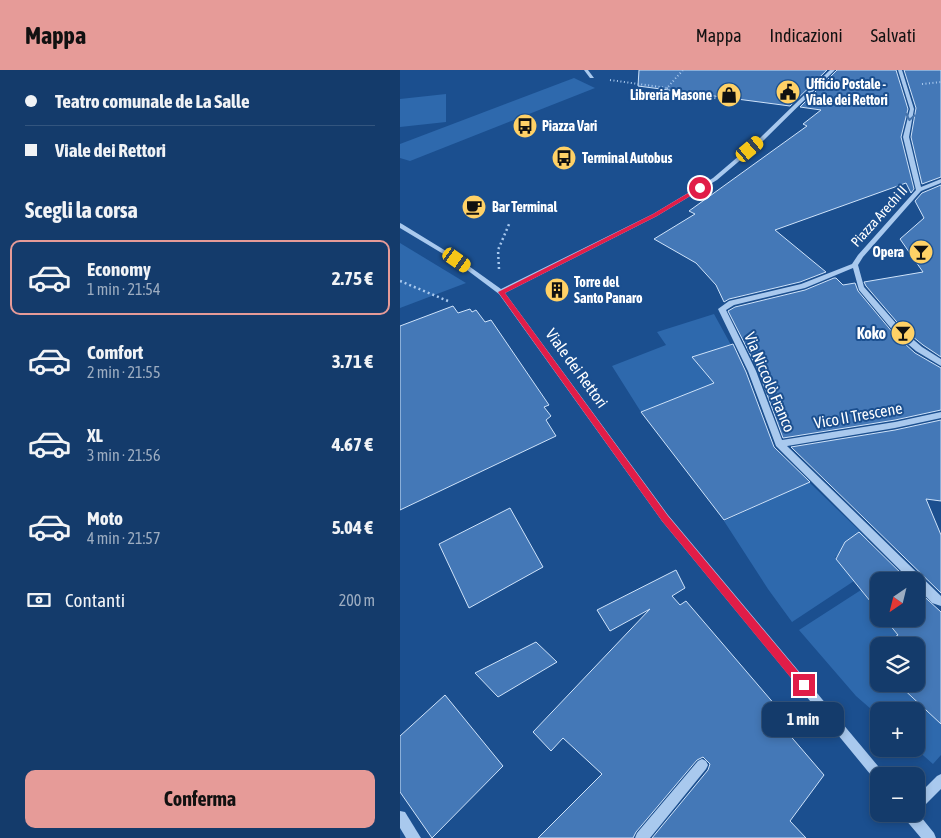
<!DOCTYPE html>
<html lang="it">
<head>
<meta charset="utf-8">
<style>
  body { margin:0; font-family:"Asap Condensed",sans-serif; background:#1d4271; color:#f1f3f6; height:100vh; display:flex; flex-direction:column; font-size:19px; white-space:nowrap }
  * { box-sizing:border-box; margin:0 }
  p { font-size:16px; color:#9dadc1 }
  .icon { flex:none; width:28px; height:28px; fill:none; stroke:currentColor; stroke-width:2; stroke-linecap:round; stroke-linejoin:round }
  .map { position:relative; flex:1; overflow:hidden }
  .panel { display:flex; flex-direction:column; background:#143b6b; width:400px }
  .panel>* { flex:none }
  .hud { display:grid; align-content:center; height:110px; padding:0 25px; background:#143b6b }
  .needle { width:32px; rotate:215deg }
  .tools { position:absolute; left:470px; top:502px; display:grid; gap:10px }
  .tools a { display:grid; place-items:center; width:55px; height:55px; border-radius:10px; background:#143b6b; box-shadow:0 2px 8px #0003,0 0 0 1px #33557e; font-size:25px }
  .end { position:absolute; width:22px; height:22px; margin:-11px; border:6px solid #e11d48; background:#fff; box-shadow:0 0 0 2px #fff }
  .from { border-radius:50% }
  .bubble { position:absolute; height:35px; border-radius:10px; background:#143b6b; box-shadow:0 2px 8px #0003,0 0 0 1px #33557e; font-size:16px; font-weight:700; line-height:35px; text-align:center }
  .car { position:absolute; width:15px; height:30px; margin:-15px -8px; border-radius:6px; box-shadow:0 0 4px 1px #0007; background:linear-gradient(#f5c518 24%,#345 0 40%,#f5c518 0 76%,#345 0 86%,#f5c518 0) }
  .hud b { display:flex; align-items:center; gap:18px; height:48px; font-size:19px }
  .hud b+b { border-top:1px solid #33557e }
  .hud i { width:12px; height:12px; background:#f1f3f6 }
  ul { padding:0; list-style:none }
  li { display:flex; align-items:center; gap:15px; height:75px; margin:0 10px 8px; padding:0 15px; border:2px solid transparent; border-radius:10px }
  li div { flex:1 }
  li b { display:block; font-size:19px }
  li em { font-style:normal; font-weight:700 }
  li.current { border-color:#e69b98 }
  li>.icon { width:45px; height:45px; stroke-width:1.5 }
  h2 { padding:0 25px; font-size:22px; line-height:60px }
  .pay { display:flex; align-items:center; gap:12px; height:55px; padding:0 25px; font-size:19px }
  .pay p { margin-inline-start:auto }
  .cta { display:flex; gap:10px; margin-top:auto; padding:10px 25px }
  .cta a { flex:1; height:58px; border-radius:10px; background:#e69b98; color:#111; font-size:20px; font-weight:700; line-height:58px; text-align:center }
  header { display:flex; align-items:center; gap:30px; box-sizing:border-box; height:70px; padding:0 25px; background:#e69b98; color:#111 }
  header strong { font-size:24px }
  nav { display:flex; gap:28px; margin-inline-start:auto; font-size:18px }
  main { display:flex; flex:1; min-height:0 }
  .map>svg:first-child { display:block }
</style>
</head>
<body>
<header>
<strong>Mappa</strong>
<nav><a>Mappa</a><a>Indicazioni</a><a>Salvati</a></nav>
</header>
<main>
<section class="panel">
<div class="hud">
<b><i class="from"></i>Teatro comunale de La Salle</b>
<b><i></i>Viale dei Rettori</b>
</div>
<h2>Scegli la corsa</h2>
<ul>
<li class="current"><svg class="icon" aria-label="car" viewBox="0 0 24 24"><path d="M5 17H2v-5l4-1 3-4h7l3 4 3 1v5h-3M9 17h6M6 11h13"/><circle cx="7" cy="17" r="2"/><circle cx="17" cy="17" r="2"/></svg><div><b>Economy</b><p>1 min · 21:54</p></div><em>2.75 €</em></li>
<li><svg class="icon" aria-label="car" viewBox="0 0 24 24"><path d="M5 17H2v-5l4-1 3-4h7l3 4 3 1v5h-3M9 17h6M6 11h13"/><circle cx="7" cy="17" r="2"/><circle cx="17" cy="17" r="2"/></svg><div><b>Comfort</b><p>2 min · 21:55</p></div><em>3.71 €</em></li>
<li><svg class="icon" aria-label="car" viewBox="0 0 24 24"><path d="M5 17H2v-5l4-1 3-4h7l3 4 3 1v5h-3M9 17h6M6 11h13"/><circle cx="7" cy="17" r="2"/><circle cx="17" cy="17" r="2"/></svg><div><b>XL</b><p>3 min · 21:56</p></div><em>4.67 €</em></li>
<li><svg class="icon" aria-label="car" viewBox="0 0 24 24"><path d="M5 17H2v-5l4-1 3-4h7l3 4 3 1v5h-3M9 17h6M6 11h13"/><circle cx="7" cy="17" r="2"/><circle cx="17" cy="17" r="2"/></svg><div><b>Moto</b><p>4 min · 21:57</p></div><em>5.04 €</em></li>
</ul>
<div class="pay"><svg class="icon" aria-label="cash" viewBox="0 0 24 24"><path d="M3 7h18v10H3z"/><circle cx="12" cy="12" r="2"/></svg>Contanti<p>200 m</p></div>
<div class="cta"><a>Conferma</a></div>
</section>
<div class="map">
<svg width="541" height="768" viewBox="0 0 541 768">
  <rect width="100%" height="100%" fill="#1b4f8f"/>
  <g fill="#2e69ad">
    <polygon points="174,8 195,18 10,91 0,88 0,74"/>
    <polygon points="46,24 46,52 0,57 0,29"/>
    <polygon points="0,173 66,213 0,238"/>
    <polygon points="314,244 331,275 293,287 314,313 241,342 212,296 266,275 257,262"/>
    <polygon points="409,412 468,469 461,472 448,470 442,476 441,484 435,487 454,511 392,552 368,519 324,451"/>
    <polygon points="461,520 479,542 479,549 485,549 506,574 503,576 491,576 487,572 473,580 479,587 479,591 476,593 479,596 479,614 498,614 541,654 541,685 533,694 516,679 516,641 479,641 479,646 456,626 399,560"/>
  </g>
  <g fill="#4478b7" stroke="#cfe3fa">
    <polygon points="239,0 427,0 390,36 238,16"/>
    <polygon points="437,0 496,0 508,39 501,67 514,119 511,123 506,113 375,160 426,202 400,212 329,229 324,232 316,215 296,193 254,169 295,144 289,141 407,56 403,54 421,40 400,37"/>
    <polygon points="504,0 541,0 541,107 522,114 511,67 516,38"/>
    <polygon points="541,115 541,287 523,275 502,258 466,216 464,212 523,202 500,169 524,148 515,131 522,123"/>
    <polygon points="434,208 436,208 443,215 455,213 458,221 494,264 515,283 541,298 541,340 495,350 383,368 358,300 328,241 335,237 405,220"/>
    <polygon points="53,236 58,243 70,239 72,242 76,240 85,252 91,250 149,335 144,337 151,346 146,350 156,366 0,440 0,256"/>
    <polygon points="333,274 346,302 374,377 410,412 324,450 241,342 314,313 292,287"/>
    <polygon points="541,350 541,431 526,429 541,465 541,523 391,377 495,360"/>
    <polygon points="110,438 143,497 69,538 39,474"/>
    <polygon points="459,462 509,511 479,511 479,542 436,489 445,472"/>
    <polygon points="276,500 285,518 272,526 280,535 286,531 382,643 375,648 424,705 390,751 406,768 252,768 308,700 310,694 303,687 297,690 236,762 233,768 138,768 202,704 163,668 151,681 133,662 250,539 210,561 197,540"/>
    <polygon points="516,519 541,542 541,654 498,614 516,614 516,576 480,576 498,565 485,549 516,549"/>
    <polygon points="136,572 157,592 98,627 75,603"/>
    <polygon points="45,625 103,696 32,768 0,722 0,666"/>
  </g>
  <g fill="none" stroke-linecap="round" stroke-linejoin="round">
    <g stroke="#a9c9ee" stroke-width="2" stroke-dasharray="1 2.5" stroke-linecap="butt">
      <polyline points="210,10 267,18 283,0"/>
      <polyline points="522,14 541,12"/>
      <polyline points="267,18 271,21 326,30"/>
    </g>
    <g stroke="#a9c9ee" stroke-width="2.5" stroke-dasharray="2 3" stroke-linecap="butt">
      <polyline points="99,199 98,180 110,152"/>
      <polyline points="0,211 48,231"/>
    </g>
    <g fill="#a9c9ee" fill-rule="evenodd">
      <polygon points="184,0 188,0 194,8 190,8"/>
      <polygon points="430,0 435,0 364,70 317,110 257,146 105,223 268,445 483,702 485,706 479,706 479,712 475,710 262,451 99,224 55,191 0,158 0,153 2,154 59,189 101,219 253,144 313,108 360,68"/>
      <polygon points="498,0 502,0 514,39 509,67 521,117 541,109 541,113 521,121 463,187 458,195 464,217 501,259 522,277 541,289 541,296 516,281 495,263 459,220 453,198 405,218 334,235 326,240 356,301 382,370 495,352 541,342 541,348 495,358 387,376 541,526 541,536 532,533 516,516 516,511 511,511 376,376 348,301 318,239 329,231 401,214 452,194 458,185 516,120 503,67 510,39"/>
      <polygon points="302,689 306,691 308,695 306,699 250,768 235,768 237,763 298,691"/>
      <polygon points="541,704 541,719 520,740 517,742 534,763 536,768 521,768 505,749 504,744 516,744 516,727 537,706"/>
      <polygon points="0,741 5,742 21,768 6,768 0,758"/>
    </g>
  </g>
  <defs><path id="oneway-chevron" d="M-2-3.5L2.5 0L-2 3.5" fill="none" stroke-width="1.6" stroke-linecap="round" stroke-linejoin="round" transform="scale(1.25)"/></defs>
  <use stroke="#4674ac" href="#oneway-chevron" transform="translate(510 47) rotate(100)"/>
  <polygon fill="#e11d48" points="300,116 302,119 257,146 105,223 268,446 407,612 409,615 407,619 404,621 400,619 262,451 98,222 253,144"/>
  <defs>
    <symbol id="civic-disc" viewBox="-11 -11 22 22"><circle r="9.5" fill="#ffd166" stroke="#1b4f8f"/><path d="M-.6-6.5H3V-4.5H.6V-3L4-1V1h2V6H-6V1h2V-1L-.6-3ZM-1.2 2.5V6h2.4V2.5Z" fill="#111"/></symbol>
    <symbol id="shop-disc" viewBox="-11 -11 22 22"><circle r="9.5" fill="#ffd166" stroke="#1b4f8f"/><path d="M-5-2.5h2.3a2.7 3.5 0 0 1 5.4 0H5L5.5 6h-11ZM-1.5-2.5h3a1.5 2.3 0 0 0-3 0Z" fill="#111"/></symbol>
    <symbol id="bus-disc" viewBox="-11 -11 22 22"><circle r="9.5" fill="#ffd166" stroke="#1b4f8f"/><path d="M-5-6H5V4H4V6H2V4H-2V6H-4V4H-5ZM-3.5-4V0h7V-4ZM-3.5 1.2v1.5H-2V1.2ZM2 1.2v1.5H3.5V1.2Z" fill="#111"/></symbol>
    <symbol id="cafe-disc" viewBox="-11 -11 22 22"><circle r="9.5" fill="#ffd166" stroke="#1b4f8f"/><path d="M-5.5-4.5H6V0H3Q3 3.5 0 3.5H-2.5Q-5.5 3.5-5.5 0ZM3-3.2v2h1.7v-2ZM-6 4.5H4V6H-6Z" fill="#111"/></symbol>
    <symbol id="bar-disc" viewBox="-11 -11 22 22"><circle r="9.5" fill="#ffd166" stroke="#1b4f8f"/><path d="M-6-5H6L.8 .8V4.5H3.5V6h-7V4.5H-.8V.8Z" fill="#111"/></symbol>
    <symbol id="building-disc" viewBox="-11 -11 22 22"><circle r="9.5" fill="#ffd166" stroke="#1b4f8f"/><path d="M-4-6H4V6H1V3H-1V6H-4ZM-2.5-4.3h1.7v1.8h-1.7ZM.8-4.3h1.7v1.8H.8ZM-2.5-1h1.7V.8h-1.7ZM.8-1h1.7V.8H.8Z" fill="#111"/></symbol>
  </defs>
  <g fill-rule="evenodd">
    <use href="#civic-disc" x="374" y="8" width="28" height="28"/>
    <use href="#shop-disc" x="315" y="11" width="28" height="28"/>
    <use href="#bus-disc" x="111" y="42" width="28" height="28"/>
    <use href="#bus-disc" x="150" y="74" width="28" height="28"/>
    <use href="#cafe-disc" x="60" y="123" width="28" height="28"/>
    <use href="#bar-disc" x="507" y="168" width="28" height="28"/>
    <use href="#building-disc" x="143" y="206" width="28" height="28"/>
    <use href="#bar-disc" x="489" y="249" width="28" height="28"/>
  </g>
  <g text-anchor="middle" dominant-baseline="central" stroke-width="4" stroke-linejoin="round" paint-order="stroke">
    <g font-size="14" font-weight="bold" fill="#fff" stroke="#1b4f8f" text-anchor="start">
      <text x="406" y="14">Ufficio Postale -<tspan x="406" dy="16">Viale dei Rettori</tspan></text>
      <text x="312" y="25" text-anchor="end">Libreria Masone</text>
      <text x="142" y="56">Piazza Vari</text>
      <text x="182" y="88">Terminal Autobus</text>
      <text x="92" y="137">Bar Terminal</text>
      <text x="504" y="182" text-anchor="end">Opera</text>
      <text x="174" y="212">Torre del<tspan x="174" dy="16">Santo Panaro</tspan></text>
    </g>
    <g font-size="14" fill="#fff" stroke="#1b4f8f">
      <text transform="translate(479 146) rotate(-48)">Piazza Arechi II</text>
    </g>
    <g font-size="16" font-weight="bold" fill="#fff" stroke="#1b4f8f" text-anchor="end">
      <text x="486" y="263">Koko</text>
    </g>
    <g font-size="16" fill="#fff" stroke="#1b4f8f">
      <text transform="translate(177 298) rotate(54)">Viale dei Rettori</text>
      <text transform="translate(370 312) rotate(67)">Via Niccolò Franco</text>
      <text transform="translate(458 345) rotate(-10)">Vico II Trescene</text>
    </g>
  </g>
</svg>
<div class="tools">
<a><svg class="needle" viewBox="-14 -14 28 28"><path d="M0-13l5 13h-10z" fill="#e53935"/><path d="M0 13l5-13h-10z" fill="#9dadc1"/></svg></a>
<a><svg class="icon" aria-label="layers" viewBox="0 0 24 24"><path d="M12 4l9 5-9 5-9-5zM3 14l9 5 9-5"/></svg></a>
<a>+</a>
<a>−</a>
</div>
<i class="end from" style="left:300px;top:118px"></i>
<i class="end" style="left:404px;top:615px"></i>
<div class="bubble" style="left:362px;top:632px;width:82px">1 min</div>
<i class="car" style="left:350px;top:79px;rotate:50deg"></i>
<i class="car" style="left:57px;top:190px;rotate:125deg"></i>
</div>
</main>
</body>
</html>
